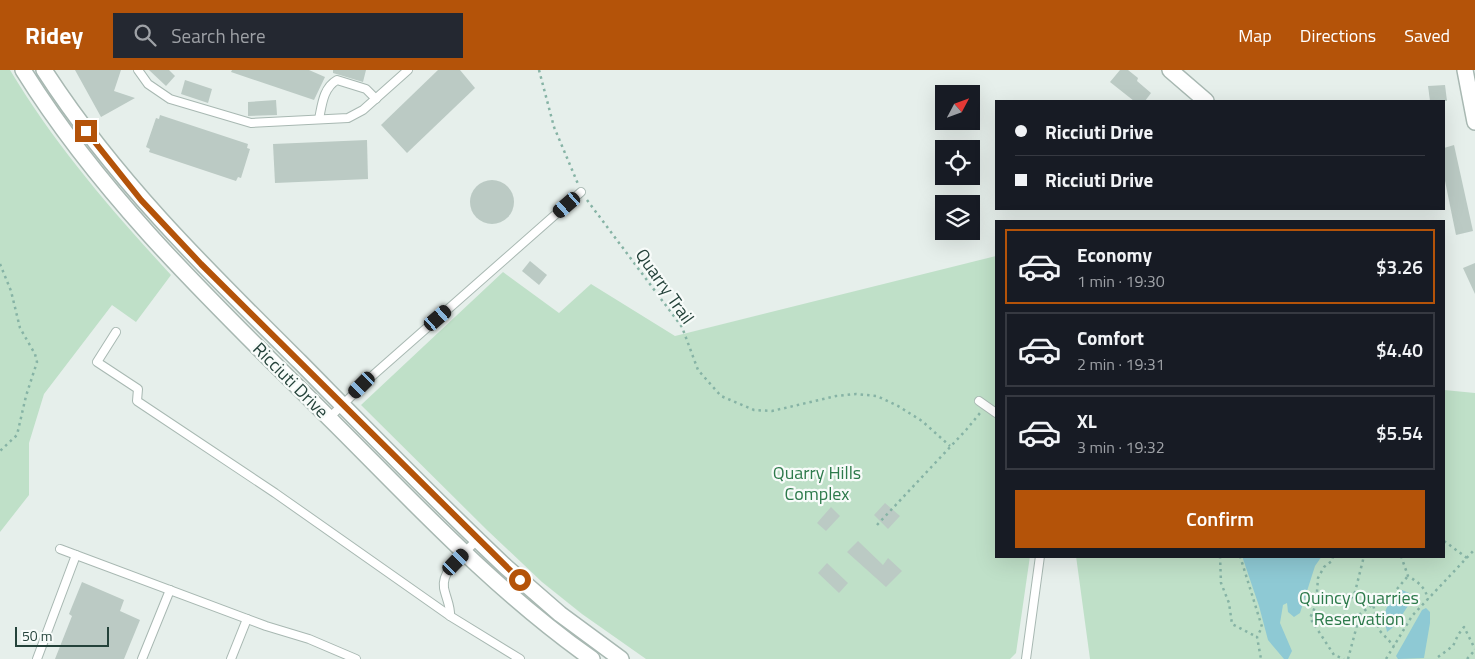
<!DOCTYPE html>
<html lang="en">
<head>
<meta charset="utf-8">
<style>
  body { margin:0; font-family:"Titillium Web",sans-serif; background:#242831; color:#f1f3f6; height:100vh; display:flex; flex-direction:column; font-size:19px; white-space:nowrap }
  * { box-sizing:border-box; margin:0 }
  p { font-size:16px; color:#9ea1a6 }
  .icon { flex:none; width:28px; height:28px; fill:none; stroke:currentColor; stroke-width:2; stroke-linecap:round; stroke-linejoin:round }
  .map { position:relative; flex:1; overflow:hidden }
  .drawer { position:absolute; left:995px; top:150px; width:450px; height:338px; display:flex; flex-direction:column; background:#171b24; border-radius:0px; box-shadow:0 5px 20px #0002 }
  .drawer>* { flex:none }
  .guide { position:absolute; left:995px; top:30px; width:450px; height:110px; border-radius:0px; box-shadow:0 5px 20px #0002; display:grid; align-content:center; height:110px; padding:0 20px; background:#171b24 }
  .needle { width:32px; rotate:49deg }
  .controls { position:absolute; left:935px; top:15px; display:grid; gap:10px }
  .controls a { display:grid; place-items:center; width:45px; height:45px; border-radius:0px; background:#171b24; box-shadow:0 5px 20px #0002; font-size:25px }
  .scale { position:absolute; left:15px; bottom:12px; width:94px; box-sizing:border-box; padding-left:5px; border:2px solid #24423a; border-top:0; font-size:14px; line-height:18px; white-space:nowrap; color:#24423a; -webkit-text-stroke:4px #f7fbf9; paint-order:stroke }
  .end { position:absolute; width:22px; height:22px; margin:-11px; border:6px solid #b45309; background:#fff; box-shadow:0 0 0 2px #fff }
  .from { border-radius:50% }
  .car { position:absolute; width:15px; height:30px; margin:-15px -8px; border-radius:6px; box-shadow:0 0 4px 1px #0007; background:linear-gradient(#222 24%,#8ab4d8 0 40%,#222 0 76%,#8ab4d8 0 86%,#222 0) }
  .guide b { display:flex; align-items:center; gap:18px; height:48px; font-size:19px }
  .guide b+b { border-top:1px solid #363941 }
  .guide i { width:12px; height:12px; background:#f1f3f6 }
  ul { padding:9px 0 0; list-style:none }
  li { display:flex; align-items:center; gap:15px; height:75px; margin:0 10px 8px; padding:0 10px; border:2px solid #363941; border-radius:0px }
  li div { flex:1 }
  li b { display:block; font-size:19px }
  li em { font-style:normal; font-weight:600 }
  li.current { border-color:#b45309 }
  li>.icon { width:45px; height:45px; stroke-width:1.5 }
  .cta { display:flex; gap:10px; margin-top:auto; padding:10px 20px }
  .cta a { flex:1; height:58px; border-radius:0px; background:#b45309; color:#fff; font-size:20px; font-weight:600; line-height:58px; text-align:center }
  header { display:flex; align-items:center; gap:30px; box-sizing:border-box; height:70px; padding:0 25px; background:#b45309; color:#fff }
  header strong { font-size:24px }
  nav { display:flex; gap:28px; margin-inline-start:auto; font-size:18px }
  .search { width:350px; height:45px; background:#242831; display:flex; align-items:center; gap:12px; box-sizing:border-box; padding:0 18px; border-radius:0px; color:#9ea1a6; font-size:19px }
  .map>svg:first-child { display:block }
</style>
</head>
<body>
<header>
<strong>Ridey</strong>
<div class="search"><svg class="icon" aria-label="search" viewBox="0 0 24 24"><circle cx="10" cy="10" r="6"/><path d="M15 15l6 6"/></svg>Search here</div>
<nav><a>Map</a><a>Directions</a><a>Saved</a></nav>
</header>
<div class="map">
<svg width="1475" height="589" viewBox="0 0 1475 589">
  <rect width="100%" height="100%" fill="#e6efeb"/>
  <g fill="#bfe0c8">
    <path d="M 0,0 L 10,0 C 55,75 112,141 171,205 L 136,252 L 112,235 L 44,324 L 29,373 L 29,425 L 0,462 Z"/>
    <polygon points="996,186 996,486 1030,486 1016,583 1010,589 646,589 582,544 542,512 487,460 361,335 503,202 559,243 591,214 675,266"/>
    <polygon points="1444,320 1475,323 1475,589 1090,589 1076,486 1444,486"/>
  </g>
  <g fill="#8ec9d4">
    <polygon points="1242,486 1322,486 1315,496 1300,543 1294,547 1288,542 1287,533 1283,535 1280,553 1292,581 1288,589 1284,589 1268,570 1259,536"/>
    <path d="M 1402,520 L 1409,523 L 1414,528 C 1404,539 1400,553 1387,562 C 1382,538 1386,536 1402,520 Z"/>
    <polygon points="1426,538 1430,542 1430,553 1424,588 1398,589 1396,586 1422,540"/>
  </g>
  <g fill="#bbcac4">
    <polygon points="75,0 121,0 114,21 135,28 101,47"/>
    <polygon points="149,0 169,0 175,6 166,16"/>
    <polygon points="232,0 309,0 325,7 314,30 231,2"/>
    <polygon points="333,0 366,0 363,12 333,3"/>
    <polygon points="438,0 460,0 475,18 407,83 381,55"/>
    <polygon points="1120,0 1128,0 1138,8 1137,11 1151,23 1145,31 1134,31 1110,12"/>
    <polygon points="185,10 212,19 208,33 181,24"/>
    <polygon points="1445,15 1447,31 1430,31 1428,16"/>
    <polygon points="276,30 277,45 248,46 248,32"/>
    <polygon points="160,45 248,74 247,78 250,79 241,108 238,107 236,111 149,82 150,79 146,77 156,48 159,49"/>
    <polygon points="367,70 368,109 275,113 273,74"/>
    <polygon points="1454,75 1473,161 1456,165 1444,106 1444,78"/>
    <circle cx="492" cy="132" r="22"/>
    <polygon points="530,191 547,205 539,215 522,201"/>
    <polygon points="1475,193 1475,224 1463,198"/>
    <polygon points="885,433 900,446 888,459 874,445"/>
    <polygon points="831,437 840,446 826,461 817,453"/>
    <polygon points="858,471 883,495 888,488 902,501 886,517 847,482"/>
    <polygon points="827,493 848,513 839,523 818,503"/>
    <polygon points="82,512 124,530 120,541 140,550 124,589 55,589 72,546 69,544"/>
  </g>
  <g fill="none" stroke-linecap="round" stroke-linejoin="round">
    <defs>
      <g id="service">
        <polyline points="138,0 148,14 170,29 251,53 348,48 363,40 408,0"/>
        <path d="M 319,49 C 322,35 323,18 337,10 L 366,19 L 376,29"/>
        <polyline points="116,262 97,292 138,319 137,331 275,423 450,546 520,589"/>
        <polyline points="979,331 996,343"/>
        <polyline points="329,348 371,307 581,122"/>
        <polyline points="60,479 266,556 309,569 356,589"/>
        <path d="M 450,546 C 451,537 446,528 444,518 C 441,499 466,482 477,470"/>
        <polyline points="37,589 76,485"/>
        <polyline points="142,589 170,520"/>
        <polyline points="231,589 247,549"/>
        <polyline points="1026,589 1040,486"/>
      </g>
      <g id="minor">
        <path d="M 23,0 C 107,135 225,244 336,355 C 418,437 497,522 592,589"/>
        <path d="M 44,0 C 115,110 207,200 300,292 C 368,361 436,431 506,497 L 560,544 L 621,589"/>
        <polyline points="1170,0 1206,31"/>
        <polyline points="1465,0 1475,52"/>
      </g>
    </defs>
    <use href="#service" stroke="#a8b8b2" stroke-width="10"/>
    <use href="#minor" stroke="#a8b8b2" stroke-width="18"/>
    <g stroke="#86b3a5" stroke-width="2.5" stroke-dasharray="2.5 4" stroke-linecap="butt">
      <polyline points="539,0 554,57 578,114"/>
      <polyline points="587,130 682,257 698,300 721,326 754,340 772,341 836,326 856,324 877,326 898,336 922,351 950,376"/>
      <polyline points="0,194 11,221 20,258 35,284 37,292 26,326 17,365 0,381"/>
      <polyline points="877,455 966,360 980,343"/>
      <polyline points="1444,471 1467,488"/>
      <polyline points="1220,486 1221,513 1229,533 1232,554 1257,567"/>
      <polyline points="1240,486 1262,557 1257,567 1261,589"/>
      <polyline points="1333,486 1332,491 1324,497 1318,508 1316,535 1310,548 1334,585 1344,589"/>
      <path d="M 1401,486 L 1408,506 C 1418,512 1425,517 1428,529"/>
      <polyline points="1397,519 1408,506"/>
      <polyline points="1342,553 1346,537 1355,522 1364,486"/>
      <polyline points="1438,587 1453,576 1458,565 1464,557 1475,579"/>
      <polyline points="1348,589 1360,544 1373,534 1379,560 1394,576"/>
      <polyline points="1386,589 1412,546 1475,479"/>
      <polyline points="1467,589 1475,580"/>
    </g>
    <use href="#service" stroke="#fff" stroke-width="8"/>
    <use href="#minor" stroke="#fff" stroke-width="15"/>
  </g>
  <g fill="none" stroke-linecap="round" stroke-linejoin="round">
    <polyline stroke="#b45309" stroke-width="6" points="86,61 141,130 201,194 520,510"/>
  </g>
  <g text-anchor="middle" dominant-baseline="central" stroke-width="4.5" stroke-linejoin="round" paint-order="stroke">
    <g font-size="18" fill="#24423a" stroke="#f7fbf9">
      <text transform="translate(665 216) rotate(55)">Quarry Trail</text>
      <text transform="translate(291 310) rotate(45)">Ricciuti Drive</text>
    </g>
    <g font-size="18" fill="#2d7a4b" stroke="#f7fbf9">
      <text x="817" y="402">Quarry Hills<tspan x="817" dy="21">Complex</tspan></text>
      <text x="1359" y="527">Quincy Quarries<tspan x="1359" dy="21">Reservation</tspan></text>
    </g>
  </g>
</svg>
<div class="controls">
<a><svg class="needle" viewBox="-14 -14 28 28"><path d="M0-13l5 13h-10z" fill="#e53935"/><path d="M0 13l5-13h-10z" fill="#9ea1a6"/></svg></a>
<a><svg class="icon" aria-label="locate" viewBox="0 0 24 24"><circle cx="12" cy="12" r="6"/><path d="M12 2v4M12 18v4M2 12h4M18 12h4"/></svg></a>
<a><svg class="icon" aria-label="layers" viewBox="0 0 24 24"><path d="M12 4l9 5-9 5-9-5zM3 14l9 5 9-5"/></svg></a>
</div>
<div class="scale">50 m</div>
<i class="end from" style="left:520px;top:510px"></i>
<i class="end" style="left:86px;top:61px"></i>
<i class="car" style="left:567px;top:135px;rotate:229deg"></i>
<i class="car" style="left:438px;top:248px;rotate:49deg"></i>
<i class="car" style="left:362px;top:315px;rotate:225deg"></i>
<i class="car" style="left:456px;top:492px;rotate:44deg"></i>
<div class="guide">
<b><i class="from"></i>Ricciuti Drive</b>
<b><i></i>Ricciuti Drive</b>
</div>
<section class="drawer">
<ul>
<li class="current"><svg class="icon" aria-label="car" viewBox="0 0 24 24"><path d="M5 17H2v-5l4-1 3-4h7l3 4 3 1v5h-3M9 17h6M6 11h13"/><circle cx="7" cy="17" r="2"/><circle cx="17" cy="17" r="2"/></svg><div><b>Economy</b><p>1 min · 19:30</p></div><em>$3.26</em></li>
<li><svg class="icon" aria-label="car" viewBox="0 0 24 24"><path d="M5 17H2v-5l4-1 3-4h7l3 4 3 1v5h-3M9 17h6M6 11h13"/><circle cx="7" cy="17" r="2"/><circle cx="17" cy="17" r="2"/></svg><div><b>Comfort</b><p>2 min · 19:31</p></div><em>$4.40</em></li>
<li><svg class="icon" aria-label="car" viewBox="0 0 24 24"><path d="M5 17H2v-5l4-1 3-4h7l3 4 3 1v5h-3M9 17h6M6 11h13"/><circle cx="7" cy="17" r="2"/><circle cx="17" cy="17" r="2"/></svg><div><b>XL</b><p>3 min · 19:32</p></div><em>$5.54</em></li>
</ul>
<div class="cta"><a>Confirm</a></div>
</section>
</div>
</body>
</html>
